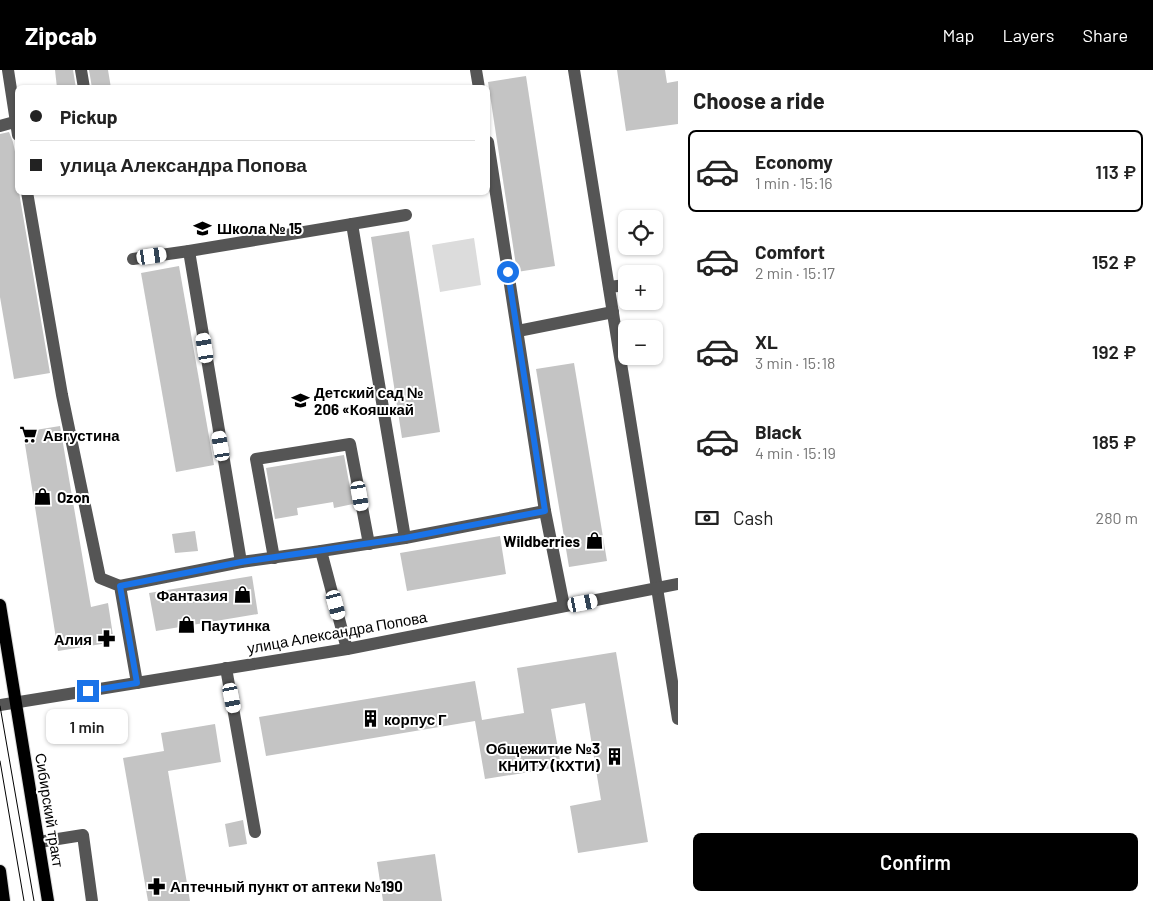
<!DOCTYPE html>
<html lang="en">
<head>
<meta charset="utf-8">
<style>
  body { margin:0; font-family:Barlow,sans-serif; background:#f6f6f6; color:#222; height:100vh; display:flex; flex-direction:column; font-size:19px; white-space:nowrap }
  * { box-sizing:border-box; margin:0 }
  p { font-size:16px; color:#767676 }
  .icon { flex:none; width:28px; height:28px; fill:none; stroke:currentColor; stroke-width:2; stroke-linecap:round; stroke-linejoin:round }
  .map { position:relative; flex:1; overflow:hidden }
  .side { display:flex; flex-direction:column; background:#fff; width:475px }
  .side>* { flex:none }
  .guide { position:absolute; left:15px; top:15px; width:475px; height:110px; border-radius:8px; box-shadow:0 1px 4px #0004; display:grid; align-content:center; height:110px; padding:0 15px; background:#fff }
  .tools { position:absolute; left:618px; top:140px; display:grid; gap:10px }
  .tools a { display:grid; place-items:center; width:45px; height:45px; border-radius:8px; background:#fff; box-shadow:0 1px 4px #0004; font-size:25px }
  .end { position:absolute; width:22px; height:22px; margin:-11px; border:6px solid #1a73e8; background:#fff; box-shadow:0 0 0 2px #fff }
  .from { border-radius:50% }
  .bubble { position:absolute; height:35px; border-radius:8px; background:#fff; box-shadow:0 1px 4px #0004; font-size:16px; font-weight:600; line-height:35px; text-align:center }
  .car { position:absolute; width:15px; height:30px; margin:-15px -8px; border-radius:6px; box-shadow:0 0 4px 1px #0007; background:linear-gradient(#fff 24%,#345 0 40%,#fff 0 76%,#345 0 86%,#fff 0) }
  .guide b { display:flex; align-items:center; gap:18px; height:48px; font-size:19px }
  .guide b+b { border-top:1px solid #e0e0e0 }
  .guide i { width:12px; height:12px; background:#222 }
  ul { padding:0; list-style:none }
  li { display:flex; align-items:center; gap:15px; height:82px; margin:0 10px 8px; padding:0 5px; border:2px solid transparent; border-radius:8px }
  li div { flex:1 }
  li b { display:block; font-size:19px }
  li em { font-style:normal; font-weight:600 }
  li.active { border-color:#000 }
  li>.icon { width:45px; height:45px; stroke-width:1.5 }
  h2 { padding:0 15px; font-size:22px; line-height:60px }
  .pay { display:flex; align-items:center; gap:12px; height:55px; padding:0 15px; font-size:19px }
  .pay p { margin-inline-start:auto }
  .action { display:flex; gap:10px; margin-top:auto; padding:10px 15px }
  .action a { flex:1; height:58px; border-radius:8px; background:#000; color:#fff; font-size:20px; font-weight:600; line-height:58px; text-align:center }
  header { display:flex; align-items:center; gap:30px; box-sizing:border-box; height:70px; padding:0 25px; background:#000; color:#fff }
  header strong { font-size:24px }
  nav { display:flex; gap:28px; margin-inline-start:auto; font-size:18px }
  main { display:flex; flex:1; min-height:0 }
  .map>svg:first-child { display:block }
</style>
</head>
<body>
<header>
<strong>Zipcab</strong>
<nav><a>Map</a><a>Layers</a><a>Share</a></nav>
</header>
<main>
<div class="map">
<svg width="678" height="831" viewBox="0 0 678 831">
  <rect width="100%" height="100%" fill="#fff"/>
  <polygon fill="#dcdcdc" points="474,168 481,215 440,222 432,175"/>
  <g fill="#c4c4c4">
    <polygon points="55,0 73,0 76,18 57,18"/>
    <polygon points="89,0 108,0 111,18 92,18"/>
    <polygon points="617,0 665,0 667,13 678,11 678,54 626,61"/>
    <polygon points="526,6 555,196 517,202 488,12"/>
    <polygon points="9,62 13,72 18,96 18,122 19,122 50,303 14,309 0,227 0,64"/>
    <polygon points="409,161 440,362 402,368 371,167"/>
    <polygon points="179,196 214,395 176,402 141,203"/>
    <polygon points="574,293 607,491 569,497 536,299"/>
    <polygon points="60,356 91,537 108,533 114,572 58,581 23,362"/>
    <polygon points="344,385 353,434 334,438 333,432 297,438 298,445 275,449 266,398"/>
    <polygon points="195,461 198,481 175,483 172,464"/>
    <polygon points="500,466 506,504 407,521 400,483"/>
    <polygon points="252,506 258,544 156,561 149,523"/>
    <polygon points="616,582 648,772 578,783 570,736 601,730 585,633 551,639 561,696 536,701 485,709 475,651 266,686 259,647 475,611 482,650 524,643 517,598"/>
    <polygon points="215,654 221,692 168,701 190,831 148,831 123,688 164,681 161,663"/>
    <polygon points="243,750 247,774 229,777 225,754"/>
    <polygon points="435,784 442,831 383,831 377,792"/>
  </g>
  <g fill="none" stroke-linecap="round" stroke-linejoin="round">
    <defs>
      <g id="major">
        <polyline points="0,535 48,831"/>
        <polyline points="0,801 4,831"/>
      </g>
    </defs>
    <use href="#major" stroke="#dbdbdb" stroke-width="14"/>
    <g stroke="#555" stroke-width="12">
      <polyline points="8,0 18,65"/>
      <polyline points="81,0 84,18"/>
      <polyline points="476,0 479,18"/>
      <polyline points="574,0 678,649"/>
      <polyline points="0,56 18,51"/>
      <polyline points="488,72 545,441 564,536"/>
      <polyline points="27,122 62,325 100,508 120,516 137,613"/>
      <polyline points="352,154 405,468"/>
      <polyline points="189,181 241,492"/>
      <polyline points="133,189 189,181 406,145"/>
      <polyline points="609,217 626,215"/>
      <polyline points="518,261 613,242"/>
      <polyline points="274,488 256,389 350,374 369,474"/>
      <polyline points="120,516 241,492 321,481"/>
      <polyline points="347,579 321,481 405,468 545,441"/>
      <polyline points="226,598 255,762"/>
      <polyline points="0,635 347,579 678,514"/>
      <polyline points="39,772 83,765 92,831"/>
    </g>
    <use href="#major" stroke="#000" stroke-width="12"/>
    <g stroke="#000" stroke-width="1">
      <polyline points="0,636 34,831"/>
      <polyline points="0,691 24,831"/>
    </g>
  </g>
  <g fill="none" stroke-linecap="round" stroke-linejoin="round">
    <polyline stroke="#1a73e8" stroke-width="6" points="88,621 137,613 120,516 241,492 405,468 545,441 508,202"/>
  </g>
  <defs>
    <symbol id="school-bare" viewBox="-9 -9 18 18"><path d="M0-5L7-2L0 1L-7-2ZM-4 1L0 2.5L4 1V4Q0 6-4 4Z" fill="#000" stroke="#fff" stroke-width="2.5" paint-order="stroke"/></symbol>
    <symbol id="supermarket-bare" viewBox="-9 -9 18 18"><path d="M-6-5.5h2.5l.6 2H6L4.5 2H-2.5L-4.4-4H-6ZM-1.5 3.2a1.3 1.3 0 1 0 .1 0ZM3 3.2a1.3 1.3 0 1 0 .1 0Z" fill="#000" stroke="#fff" stroke-width="2.5" paint-order="stroke"/></symbol>
    <symbol id="shop-bare" viewBox="-9 -9 18 18"><path d="M-5-2.5h2.3a2.7 3.5 0 0 1 5.4 0H5L5.5 6h-11ZM-1.5-2.5h3a1.5 2.3 0 0 0-3 0Z" fill="#000" stroke="#fff" stroke-width="2.5" paint-order="stroke"/></symbol>
    <symbol id="pharmacy-bare" viewBox="-9 -9 18 18"><path d="M-2-6h4v4h4v4h-4v4h-4v-4h-4v-4h4Z" fill="#000" stroke="#fff" stroke-width="2.5" paint-order="stroke"/></symbol>
    <symbol id="building-bare" viewBox="-9 -9 18 18"><path d="M-4-6H4V6H1V3H-1V6H-4ZM-2.5-4.3h1.7v1.8h-1.7ZM.8-4.3h1.7v1.8H.8ZM-2.5-1h1.7V.8h-1.7ZM.8-1h1.7V.8H.8Z" fill="#000" stroke="#fff" stroke-width="2.5" paint-order="stroke"/></symbol>
  </defs>
  <g fill-rule="evenodd">
    <use href="#school-bare" x="190" y="146" width="25" height="25"/>
    <use href="#school-bare" x="288" y="318" width="25" height="25"/>
    <use href="#supermarket-bare" x="16" y="352" width="25" height="25"/>
    <use href="#shop-bare" x="30" y="414" width="25" height="25"/>
    <use href="#shop-bare" x="582" y="458" width="25" height="25"/>
    <use href="#shop-bare" x="230" y="512" width="25" height="25"/>
    <use href="#shop-bare" x="174" y="542" width="25" height="25"/>
    <use href="#pharmacy-bare" x="94" y="556" width="25" height="25"/>
    <use href="#building-bare" x="358" y="636" width="25" height="25"/>
    <use href="#building-bare" x="602" y="674" width="25" height="25"/>
    <use href="#pharmacy-bare" x="144" y="804" width="25" height="25"/>
  </g>
  <g text-anchor="middle" dominant-baseline="central" stroke-width="4" stroke-linejoin="round" paint-order="stroke">
    <g font-size="15" font-weight="bold" fill="#000" stroke="#fff" text-anchor="start">
      <text x="217" y="158">Школа № 15</text>
      <text x="314" y="322">Детский сад №<tspan x="314" dy="17">206 «Кояшкай</tspan></text>
      <text x="43" y="365">Августина</text>
      <text x="57" y="427">Ozon</text>
      <text x="580" y="471" text-anchor="end">Wildberries</text>
      <text x="228" y="525" text-anchor="end">Фантазия</text>
      <text x="201" y="555">Паутинка</text>
      <text x="92" y="569" text-anchor="end">Алия</text>
      <text x="384" y="649">корпус Г</text>
      <text x="600" y="678" text-anchor="end">Общежитие №3<tspan x="600" dy="17">КНИТУ (КХТИ)</tspan></text>
      <text x="170" y="816">Аптечный пункт от аптеки №190</text>
    </g>
    <g font-size="15" fill="#000" stroke="#fff">
      <text transform="translate(337 562) rotate(-10)">улица Александра Попова</text>
      <text transform="translate(50 740) rotate(81)">Сибирский тракт</text>
    </g>
  </g>
</svg>
<div class="tools">
<a><svg class="icon" aria-label="locate" viewBox="0 0 24 24"><circle cx="12" cy="12" r="6"/><path d="M12 2v4M12 18v4M2 12h4M18 12h4"/></svg></a>
<a>+</a>
<a>−</a>
</div>
<i class="end from" style="left:508px;top:202px"></i>
<i class="end" style="left:88px;top:621px"></i>
<div class="bubble" style="left:46px;top:639px;width:82px">1 min</div>
<i class="car" style="left:152px;top:186px;rotate:82deg"></i>
<i class="car" style="left:205px;top:278px;rotate:351deg"></i>
<i class="car" style="left:221px;top:376px;rotate:350deg"></i>
<i class="car" style="left:360px;top:426px;rotate:170deg"></i>
<i class="car" style="left:583px;top:533px;rotate:79deg"></i>
<i class="car" style="left:336px;top:535px;rotate:165deg"></i>
<i class="car" style="left:232px;top:628px;rotate:169deg"></i>
<div class="guide">
<b><i class="from"></i>Pickup</b>
<b><i></i>улица Александра Попова</b>
</div>
</div>
<section class="side">
<h2>Choose a ride</h2>
<ul>
<li class="active"><svg class="icon" aria-label="car" viewBox="0 0 24 24"><path d="M5 17H2v-5l4-1 3-4h7l3 4 3 1v5h-3M9 17h6M6 11h13"/><circle cx="7" cy="17" r="2"/><circle cx="17" cy="17" r="2"/></svg><div><b>Economy</b><p>1 min · 15:16</p></div><em>113 ₽</em></li>
<li><svg class="icon" aria-label="car" viewBox="0 0 24 24"><path d="M5 17H2v-5l4-1 3-4h7l3 4 3 1v5h-3M9 17h6M6 11h13"/><circle cx="7" cy="17" r="2"/><circle cx="17" cy="17" r="2"/></svg><div><b>Comfort</b><p>2 min · 15:17</p></div><em>152 ₽</em></li>
<li><svg class="icon" aria-label="car" viewBox="0 0 24 24"><path d="M5 17H2v-5l4-1 3-4h7l3 4 3 1v5h-3M9 17h6M6 11h13"/><circle cx="7" cy="17" r="2"/><circle cx="17" cy="17" r="2"/></svg><div><b>XL</b><p>3 min · 15:18</p></div><em>192 ₽</em></li>
<li><svg class="icon" aria-label="car" viewBox="0 0 24 24"><path d="M5 17H2v-5l4-1 3-4h7l3 4 3 1v5h-3M9 17h6M6 11h13"/><circle cx="7" cy="17" r="2"/><circle cx="17" cy="17" r="2"/></svg><div><b>Black</b><p>4 min · 15:19</p></div><em>185 ₽</em></li>
</ul>
<div class="pay"><svg class="icon" aria-label="cash" viewBox="0 0 24 24"><path d="M3 7h18v10H3z"/><circle cx="12" cy="12" r="2"/></svg>Cash<p>280 m</p></div>
<div class="action"><a>Confirm</a></div>
</section>
</main>
</body>
</html>
